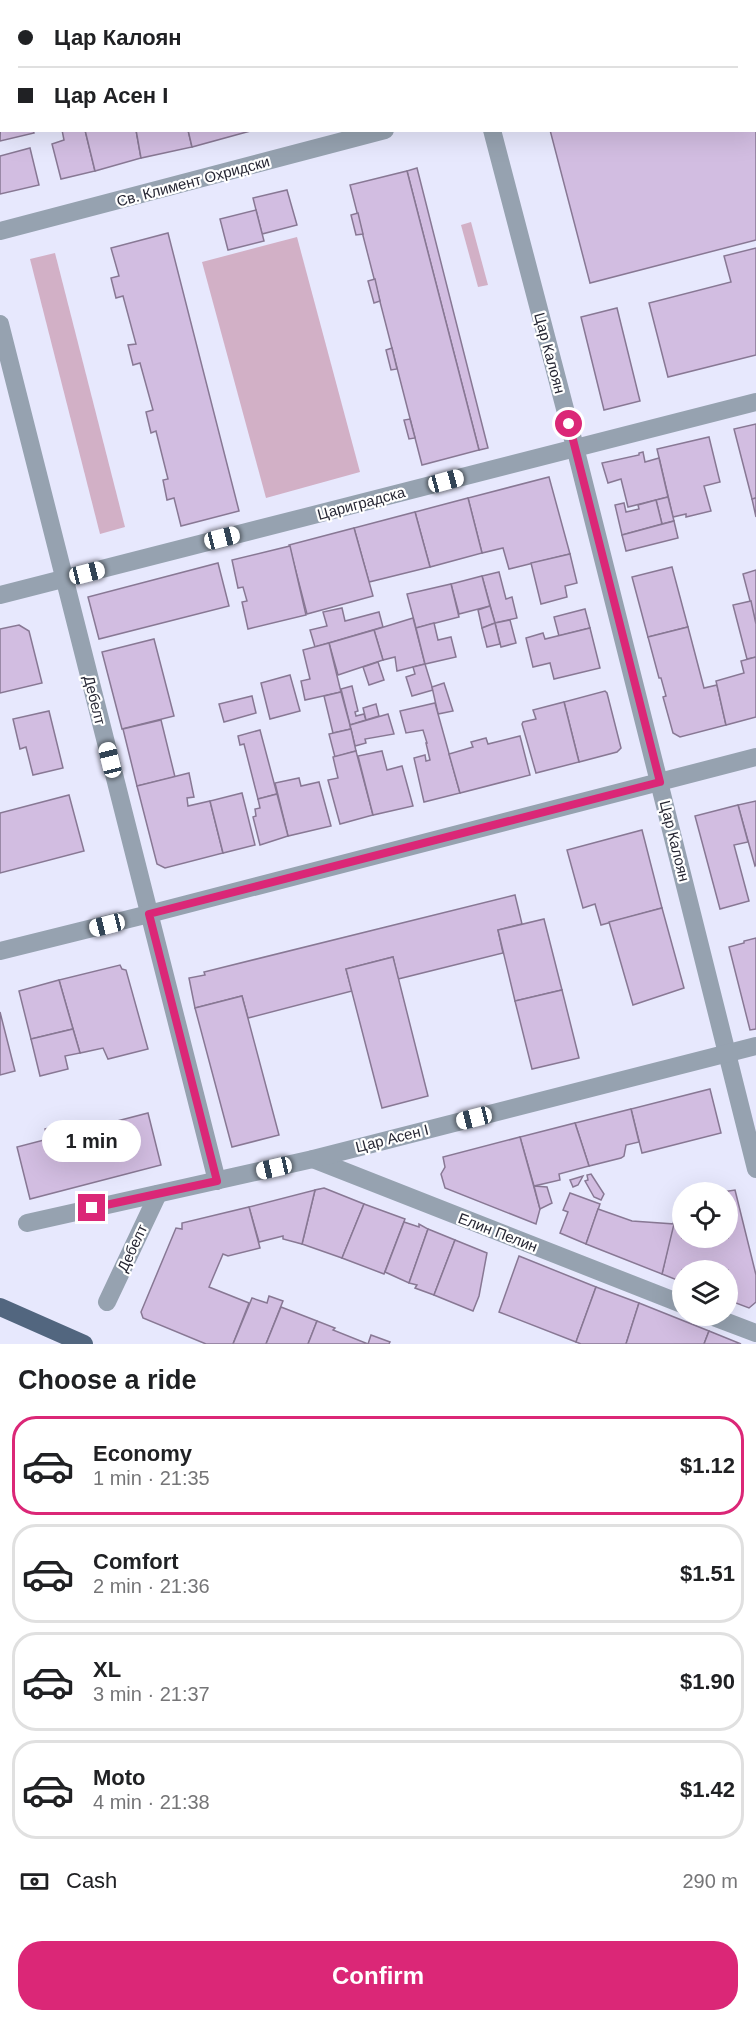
<!DOCTYPE html>
<html lang="en">
<head>
<meta charset="utf-8">
<style>
  body { margin:0; font-family:Arial,sans-serif; background:#f6f6f6; color:#202124; height:100vh; display:flex; flex-direction:column; font-size:22px; white-space:nowrap }
  * { box-sizing:border-box; margin:0 }
  p { font-size:20px; color:#757577 }
  .icon { flex:none; width:33px; height:33px; fill:none; stroke:currentColor; stroke-width:2; stroke-linecap:round; stroke-linejoin:round }
  .map { position:relative; height:1344px; overflow:hidden }
  .side { display:flex; flex-direction:column; background:#fff; flex:1 }
  .side>* { flex:none }
  .banner { position:absolute; left:0px; top:0px; width:756px; height:132px; box-shadow:0 6px 24px #0002; display:grid; align-content:center; height:132px; padding:0 18px; background:#fff }
  .buttons { position:absolute; left:672px; top:1182px; display:grid; gap:12px }
  .buttons a { display:grid; place-items:center; width:66px; height:66px; border-radius:50%; background:#fff; box-shadow:0 6px 24px #0002; font-size:30px }
  .end { position:absolute; width:27px; height:27px; margin:-14px; border:8px solid #db2777; background:#fff; box-shadow:0 0 0 3px #fff }
  .from { border-radius:50% }
  .bubble { position:absolute; height:42px; border-radius:21px; background:#fff; box-shadow:0 6px 24px #0002; font-size:20px; font-weight:700; line-height:42px; text-align:center }
  .car { position:absolute; width:18px; height:36px; margin:-18px -9px; border-radius:8px; box-shadow:0 0 4px 2px #0007; background:linear-gradient(#fff 24%,#345 0 40%,#fff 0 76%,#345 0 86%,#fff 0) }
  .banner b { display:flex; align-items:center; gap:21px; height:57px; font-size:22px }
  .banner b+b { border-top:2px solid #e0e0e0 }
  .banner i { width:15px; height:15px; background:#202124 }
  ul { padding:0; list-style:none }
  li { display:flex; align-items:center; gap:18px; height:99px; margin:0 12px 9px; padding:0 6px; border:3px solid #e0e0e0; border-radius:24px }
  li div { flex:1 }
  li b { display:block; font-size:22px }
  li em { font-style:normal; font-weight:700 }
  li.active { border-color:#db2777 }
  li>.icon { width:54px; height:54px; stroke-width:1.5 }
  h2 { padding:0 18px; font-size:27px; line-height:72px }
  .pay { display:flex; align-items:center; gap:15px; height:66px; padding:0 18px; font-size:22px }
  .pay p { margin-inline-start:auto }
  .cta { display:flex; gap:12px; margin-top:auto; padding:12px 18px }
  .cta a { flex:1; height:69px; border-radius:24px; background:#db2777; color:#fff; font-size:24px; font-weight:700; line-height:69px; text-align:center }
  .map>svg:first-child { display:block }
</style>
</head>
<body>
<div class="map">
<svg width="756" height="1344" viewBox="0 0 756 1344">
  <rect width="100%" height="100%" fill="#e7e8fd"/>
  <g fill="#d2b0c6">
    <polygon points="471,222 488,285 478,287 461,225"/>
    <polygon points="297,237 360,472 266,498 202,262"/>
    <polygon points="55,253 125,527 100,534 30,259"/>
  </g>
  <g fill="#d2bde1" stroke="#887894" stroke-width="1.5">
    <polygon points="49,0 80,0 74,2"/>
    <polygon points="163,0 207,0 208,2 164,2"/>
    <polygon points="481,0 538,0 538,2 482,2"/>
    <polygon points="599,0 664,0 664,2 600,2"/>
    <polygon points="696,0 755,0 749,2"/>
    <polygon points="0,7 2,7 2,34 0,28"/>
    <polygon points="756,54 756,240 590,283 550,130 754,130"/>
    <polygon points="2,74 2,130 33,130 34,133 0,141"/>
    <polygon points="62,130 85,130 95,171 61,179 52,144 64,140"/>
    <polygon points="85,130 136,130 141,158 95,171"/>
    <polygon points="136,130 188,130 192,147 141,158"/>
    <polygon points="188,130 254,130 192,147"/>
    <polygon points="30,148 39,185 0,194 0,156"/>
    <polygon points="417,168 488,448 479,450 407,171"/>
    <polygon points="407,171 479,450 422,465 350,185"/>
    <polygon points="287,190 297,225 262,234 253,198"/>
    <polygon points="256,210 264,241 228,250 220,219"/>
    <polygon points="358,213 363,234 356,235 351,215"/>
    <polygon points="168,233 239,511 181,526 174,498 167,500 163,480 168,479 156,431 151,433 146,412 153,410 140,363 133,365 128,345 136,344 123,296 116,298 111,278 119,276 111,248"/>
    <polygon points="756,248 756,355 668,377 649,303 731,282 724,256"/>
    <polygon points="375,279 380,301 374,303 368,281"/>
    <polygon points="617,308 640,401 604,410 581,317"/>
    <polygon points="392,348 397,369 391,370 386,350"/>
    <polygon points="410,419 415,438 409,439 404,420"/>
    <polygon points="756,424 756,498 752,499 734,429"/>
    <polygon points="709,437 720,482 704,486 711,511 686,517 686,514 673,517 657,449"/>
    <polygon points="643,452 645,462 659,458 668,497 628,507 621,479 608,483 602,463 639,455 639,453"/>
    <polygon points="549,477 570,554 509,569 503,548 482,553 468,498"/>
    <polygon points="668,497 674,521 662,524 656,500"/>
    <polygon points="468,498 482,553 430,567 415,512"/>
    <polygon points="756,498 756,517 752,499"/>
    <polygon points="656,500 662,524 622,535 615,505 624,503 626,512 639,509 638,505"/>
    <polygon points="415,512 430,567 369,582 354,528"/>
    <polygon points="674,521 678,538 626,551 622,535"/>
    <polygon points="354,528 373,596 307,614 289,545"/>
    <polygon points="290,546 306,615 248,629 242,602 247,601 243,587 238,588 232,560"/>
    <polygon points="570,554 577,583 565,586 567,597 541,604 531,563"/>
    <polygon points="218,563 229,606 99,639 88,597"/>
    <polygon points="672,567 688,627 648,637 632,577"/>
    <polygon points="756,570 756,620 755,620 743,574"/>
    <polygon points="499,572 506,599 512,597 517,618 495,623 482,576"/>
    <polygon points="482,576 490,606 459,614 451,584"/>
    <polygon points="451,584 459,617 416,628 407,594"/>
    <polygon points="751,601 756,624 756,657 747,659 733,605"/>
    <polygon points="490,606 495,623 482,628 478,610"/>
    <polygon points="342,608 345,621 379,612 383,627 315,647 310,630 327,626 323,612"/>
    <polygon points="585,609 590,628 559,636 554,617"/>
    <polygon points="413,618 425,664 397,671 395,657 383,660 374,630"/>
    <polygon points="510,620 516,643 501,647 495,623"/>
    <polygon points="434,623 438,640 451,637 456,657 425,664 416,628"/>
    <polygon points="495,623 500,644 487,647 482,628"/>
    <polygon points="19,625 29,631 42,683 0,693 0,629"/>
    <polygon points="688,627 704,688 717,685 726,725 680,737 673,733 663,697 666,696 661,678 659,678 648,637"/>
    <polygon points="590,628 600,668 554,679 550,663 533,667 526,638 543,633 545,639"/>
    <polygon points="374,630 383,660 338,675 329,643"/>
    <polygon points="154,639 174,716 122,729 102,652"/>
    <polygon points="329,643 341,692 305,700 301,681 310,679 303,650"/>
    <polygon points="756,657 756,717 726,725 716,681 744,673 741,661"/>
    <polygon points="378,662 384,680 369,685 363,667"/>
    <polygon points="425,664 433,690 412,696 406,677 415,674 413,667"/>
    <polygon points="290,675 300,711 270,719 261,683"/>
    <polygon points="444,683 453,711 438,714 432,687"/>
    <polygon points="352,686 358,711 355,712 356,716 364,714 366,720 350,725 341,689"/>
    <polygon points="605,691 607,693 621,748 617,752 579,762 564,702"/>
    <polygon points="341,692 351,729 333,733 324,696"/>
    <polygon points="252,696 256,713 224,722 219,704"/>
    <polygon points="564,702 579,762 536,773 522,724 523,722 536,719 533,710"/>
    <polygon points="435,703 460,793 424,802 414,758 425,755 426,761 430,760 426,743 427,743 423,730 406,733 400,711"/>
    <polygon points="376,704 379,716 366,720 363,708"/>
    <polygon points="49,711 63,768 33,775 26,747 20,749 13,719"/>
    <polygon points="388,714 394,734 365,739 366,743 355,746 350,725"/>
    <polygon points="161,720 175,777 137,786 123,729"/>
    <polygon points="351,729 356,751 335,757 329,734"/>
    <polygon points="260,730 277,794 258,799 244,744 240,745 238,736"/>
    <polygon points="520,736 530,775 460,793 449,754 473,747 471,742 486,738 488,744"/>
    <polygon points="356,751 373,815 340,824 328,780 338,778 333,757"/>
    <polygon points="382,751 387,770 402,766 413,806 373,815 358,756"/>
    <polygon points="189,773 194,797 187,798 188,806 210,801 223,853 165,868 157,864 137,786"/>
    <polygon points="299,778 301,786 319,782 331,826 288,836 275,783"/>
    <polygon points="242,793 255,845 223,853 210,801"/>
    <polygon points="277,794 288,836 260,845 253,817 256,816 255,809 260,808 258,799"/>
    <polygon points="69,795 84,851 0,873 0,813"/>
    <polygon points="756,801 756,865 755,866 738,805"/>
    <polygon points="738,805 748,842 734,845 749,901 720,909 695,816"/>
    <polygon points="642,830 662,908 601,925 595,904 583,908 567,850"/>
    <polygon points="515,895 522,924 498,930 503,953 398,979 393,957 346,969 352,991 248,1018 242,996 195,1008 189,978 205,975 204,972"/>
    <polygon points="662,908 684,988 633,1005 609,922"/>
    <polygon points="544,919 562,990 515,1001 498,930"/>
    <polygon points="756,938 756,1029 750,1030 729,947 744,943 744,941"/>
    <polygon points="393,957 428,1096 382,1108 346,969"/>
    <polygon points="120,965 122,969 126,970 148,1049 108,1059 103,1048 80,1053 59,980"/>
    <polygon points="59,980 73,1029 31,1039 19,991"/>
    <polygon points="562,990 579,1058 532,1069 515,1001"/>
    <polygon points="242,996 279,1135 232,1147 195,1008"/>
    <polygon points="0,1012 15,1071 0,1075"/>
    <polygon points="73,1029 80,1053 65,1056 68,1069 40,1076 31,1039"/>
    <polygon points="710,1089 721,1133 642,1153 631,1109"/>
    <polygon points="631,1109 639,1142 626,1145 624,1156 621,1158 589,1166 575,1123"/>
    <polygon points="148,1113 161,1165 30,1199 17,1147"/>
    <polygon points="71,1122 73,1133 48,1139 45,1129"/>
    <polygon points="575,1123 589,1166 559,1174 560,1180 534,1186 520,1137"/>
    <polygon points="520,1137 540,1209 536,1224 445,1188 441,1174 445,1167 443,1157"/>
    <polygon points="591,1174 604,1194 601,1200 594,1197 585,1181 588,1180 587,1175"/>
    <polygon points="583,1176 578,1185 573,1187 570,1180"/>
    <polygon points="534,1186 547,1187 552,1203 540,1209"/>
    <polygon points="324,1188 364,1204 342,1258 302,1244 315,1190"/>
    <polygon points="315,1190 302,1244 283,1239 283,1236 259,1242 249,1207"/>
    <polygon points="735,1190 756,1275 756,1302 749,1308 728,1300 728,1270 682,1270 682,1282 662,1274 678,1202 682,1201 682,1238 728,1238 728,1192 722,1192"/>
    <polygon points="570,1193 600,1204 586,1244 560,1233 568,1212 563,1210"/>
    <polygon points="364,1204 405,1219 384,1274 342,1258"/>
    <polygon points="249,1207 260,1248 228,1256 223,1254 209,1287 249,1303 233,1344 206,1344 143,1318 141,1312 176,1228 182,1229 182,1223"/>
    <polygon points="598,1209 632,1221 674,1224 662,1274 586,1244"/>
    <polygon points="404,1222 419,1227 419,1224 428,1229 409,1283 385,1272"/>
    <polygon points="428,1229 455,1240 434,1295 415,1288 417,1285 409,1283"/>
    <polygon points="455,1240 487,1253 479,1296 473,1311 434,1295"/>
    <polygon points="519,1256 596,1287 576,1342 499,1312"/>
    <polygon points="596,1287 639,1303 626,1344 581,1344 576,1342"/>
    <polygon points="269,1296 283,1301 266,1344 233,1344 252,1298 267,1303"/>
    <polygon points="639,1303 709,1331 704,1344 626,1344"/>
    <polygon points="281,1307 317,1321 308,1344 266,1344"/>
    <polygon points="317,1321 335,1328 333,1330 368,1344 371,1335 390,1342 389,1344 308,1344"/>
    <polygon points="709,1331 741,1344 704,1344"/>
  </g>
  <g fill="none" stroke-linecap="round" stroke-linejoin="round">
    <g stroke="#96a2b0" stroke-width="18">
      <polyline points="458,0 459,2"/>
      <polyline points="754,35 756,34"/>
      <polyline points="492,130 575,447 756,1169"/>
      <polyline points="0,231 385,130"/>
      <polyline points="0,324 217,1181"/>
      <polyline points="0,595 756,402"/>
      <polyline points="0,951 149,914 756,757"/>
      <polyline points="313,1159 682,1304"/>
      <polyline points="27,1223 313,1159 756,1046"/>
      <polyline points="107,1302 158,1194"/>
      <polyline points="711,1316 756,1333"/>
    </g>
    <polyline stroke="#52667f" stroke-width="18" points="0,1307 84,1344"/>
  </g>
  <g fill="none" stroke-linecap="round" stroke-linejoin="round">
    <polyline stroke="#db2777" stroke-width="8" points="92,1208 217,1181 149,914 660,782 569,424"/>
  </g>
  <g text-anchor="middle" dominant-baseline="central" stroke-width="4.5" stroke-linejoin="round" paint-order="stroke">
    <g font-size="15" fill="#272734" stroke="#fff">
      <text transform="translate(193 181) rotate(-15)">Св. Климент Охридски</text>
      <text transform="translate(550 353) rotate(75)">Цар Калоян</text>
      <text transform="translate(361 503) rotate(-15)">Цариградска</text>
      <text transform="translate(95 700) rotate(76)">Дебелт</text>
      <text transform="translate(675 841) rotate(76)">Цар Калоян</text>
      <text transform="translate(392 1138) rotate(-14)">Цар Асен I</text>
      <text transform="translate(498 1232) rotate(21)">Елин Пелин</text>
      <text transform="translate(132 1248) rotate(-65)">Дебелт</text>
    </g>
  </g>
</svg>
<div class="buttons">
<a><svg class="icon" aria-label="locate" viewBox="0 0 24 24"><circle cx="12" cy="12" r="6"/><path d="M12 2v4M12 18v4M2 12h4M18 12h4"/></svg></a>
<a><svg class="icon" aria-label="layers" viewBox="0 0 24 24"><path d="M12 4l9 5-9 5-9-5zM3 14l9 5 9-5"/></svg></a>
</div>
<i class="end from" style="left:569px;top:424px"></i>
<i class="end" style="left:92px;top:1208px"></i>
<div class="bubble" style="left:42px;top:1120px;width:99px">1 min</div>
<i class="car" style="left:446px;top:481px;rotate:75deg"></i>
<i class="car" style="left:222px;top:538px;rotate:76deg"></i>
<i class="car" style="left:87px;top:573px;rotate:76deg"></i>
<i class="car" style="left:110px;top:760px;rotate:346deg"></i>
<i class="car" style="left:107px;top:925px;rotate:256deg"></i>
<i class="car" style="left:474px;top:1118px;rotate:256deg"></i>
<i class="car" style="left:274px;top:1168px;rotate:257deg"></i>
<div class="banner">
<b><i class="from"></i>Цар Калоян</b>
<b><i></i>Цар Асен I</b>
</div>
</div>
<section class="side">
<h2>Choose a ride</h2>
<ul>
<li class="active"><svg class="icon" aria-label="car" viewBox="0 0 24 24"><path d="M5 17H2v-5l4-1 3-4h7l3 4 3 1v5h-3M9 17h6M6 11h13"/><circle cx="7" cy="17" r="2"/><circle cx="17" cy="17" r="2"/></svg><div><b>Economy</b><p>1 min · 21:35</p></div><em>$1.12</em></li>
<li><svg class="icon" aria-label="car" viewBox="0 0 24 24"><path d="M5 17H2v-5l4-1 3-4h7l3 4 3 1v5h-3M9 17h6M6 11h13"/><circle cx="7" cy="17" r="2"/><circle cx="17" cy="17" r="2"/></svg><div><b>Comfort</b><p>2 min · 21:36</p></div><em>$1.51</em></li>
<li><svg class="icon" aria-label="car" viewBox="0 0 24 24"><path d="M5 17H2v-5l4-1 3-4h7l3 4 3 1v5h-3M9 17h6M6 11h13"/><circle cx="7" cy="17" r="2"/><circle cx="17" cy="17" r="2"/></svg><div><b>XL</b><p>3 min · 21:37</p></div><em>$1.90</em></li>
<li><svg class="icon" aria-label="car" viewBox="0 0 24 24"><path d="M5 17H2v-5l4-1 3-4h7l3 4 3 1v5h-3M9 17h6M6 11h13"/><circle cx="7" cy="17" r="2"/><circle cx="17" cy="17" r="2"/></svg><div><b>Moto</b><p>4 min · 21:38</p></div><em>$1.42</em></li>
</ul>
<div class="pay"><svg class="icon" aria-label="cash" viewBox="0 0 24 24"><path d="M3 7h18v10H3z"/><circle cx="12" cy="12" r="2"/></svg>Cash<p>290 m</p></div>
<div class="cta"><a>Confirm</a></div>
</section>
</body>
</html>
